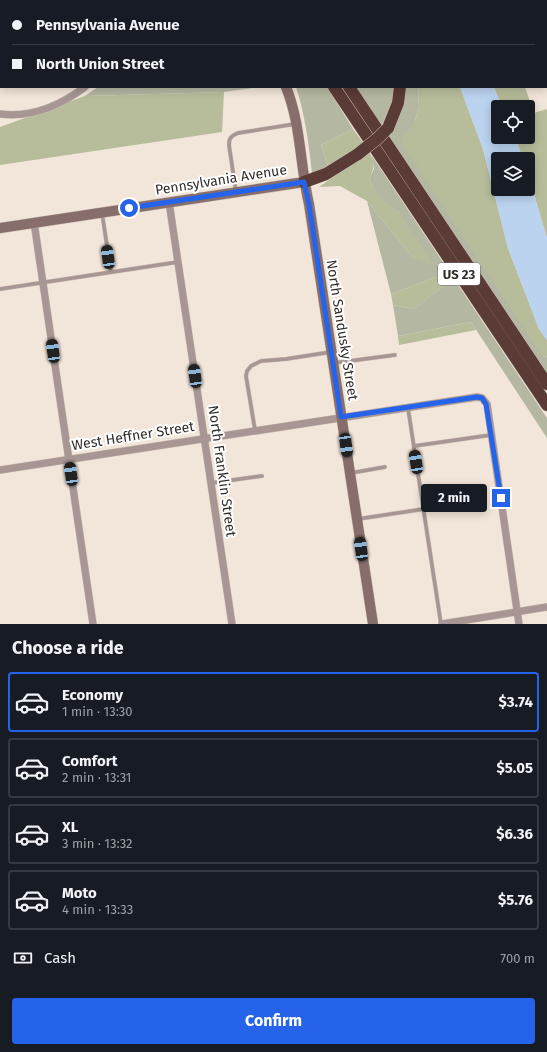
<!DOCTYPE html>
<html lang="en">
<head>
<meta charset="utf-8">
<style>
  body { margin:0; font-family:"Fira Sans",sans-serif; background:#20242c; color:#f1f3f6; height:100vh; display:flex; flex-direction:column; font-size:15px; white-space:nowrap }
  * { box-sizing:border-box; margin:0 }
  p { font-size:13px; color:#9ea1a6 }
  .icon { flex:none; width:22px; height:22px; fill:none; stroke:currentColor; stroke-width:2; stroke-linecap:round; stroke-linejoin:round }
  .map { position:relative; height:624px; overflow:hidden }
  .details { display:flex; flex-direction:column; background:#171b24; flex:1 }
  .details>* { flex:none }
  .top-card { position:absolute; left:0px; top:0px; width:547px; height:88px; box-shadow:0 2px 10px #0003; display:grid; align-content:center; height:88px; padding:0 12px; background:#171b24 }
  .controls { position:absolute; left:491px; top:100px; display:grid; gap:8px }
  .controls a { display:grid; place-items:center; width:44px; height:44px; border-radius:4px; background:#171b24; box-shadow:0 2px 10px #0003; font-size:20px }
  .end { position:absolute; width:18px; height:18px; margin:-9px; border:5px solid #2563eb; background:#fff; box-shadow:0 0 0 2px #fff }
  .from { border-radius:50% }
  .bubble { position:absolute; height:28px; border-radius:4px; background:#171b24; box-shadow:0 2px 10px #0003; font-size:13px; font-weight:700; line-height:28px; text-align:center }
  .car { position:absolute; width:12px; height:24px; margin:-12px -6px; border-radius:5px; box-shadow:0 0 3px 1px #0007; background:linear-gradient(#222 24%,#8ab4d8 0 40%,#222 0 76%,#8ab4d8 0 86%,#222 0) }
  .top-card b { display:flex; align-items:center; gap:14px; height:38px; font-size:15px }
  .top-card b+b { border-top:1px solid #363941 }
  .top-card i { width:10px; height:10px; background:#f1f3f6 }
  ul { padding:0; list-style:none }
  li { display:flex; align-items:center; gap:12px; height:60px; margin:0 8px 6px; padding:0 4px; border:2px solid #363941; border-radius:4px }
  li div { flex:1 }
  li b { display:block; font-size:15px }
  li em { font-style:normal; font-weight:700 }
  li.selected { border-color:#2563eb }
  li>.icon { width:36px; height:36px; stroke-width:1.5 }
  h2 { padding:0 12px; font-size:18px; line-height:48px }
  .pay { display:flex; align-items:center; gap:10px; height:44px; padding:0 12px; font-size:15px }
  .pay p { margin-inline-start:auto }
  .cta { display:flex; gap:8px; margin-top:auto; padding:8px 12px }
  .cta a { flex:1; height:46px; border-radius:4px; background:#2563eb; color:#fff; font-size:16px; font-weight:700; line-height:46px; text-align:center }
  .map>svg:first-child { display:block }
</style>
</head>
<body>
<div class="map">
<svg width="547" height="624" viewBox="0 0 547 624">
  <rect width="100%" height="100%" fill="#f2e5d9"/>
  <g fill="#b4b8a2">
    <polygon points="98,87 260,87 224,92 85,96"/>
    <path d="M 296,87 L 327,87 L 353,129 L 321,145 L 328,166 L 312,174 C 309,144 305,115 296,87 Z"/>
    <polygon points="356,87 418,87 419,107 414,124 544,357 547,356 547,373"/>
    <polygon points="372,156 547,418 547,438 471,322 398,336 393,305 414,309 438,290 449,285 442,275 391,294 367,201 413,258 399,213 378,197 369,179 374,169"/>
  </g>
  <g fill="#b7bd9b">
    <polygon points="418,87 460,87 483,149 508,248 539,329 547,340 547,356 543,357 400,140 414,124 419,107"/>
    <polygon points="494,87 525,87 534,113 547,109 547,238 528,174 528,159 523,159 515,137 528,137 528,107 502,107"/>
    <polygon points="224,92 222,132 0,165 0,127 85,96"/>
    <polygon points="353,129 364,144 328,166 321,145"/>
    <path d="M 369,152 C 376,162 374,169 369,179 L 378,196 L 399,213 L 435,266 L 413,258 L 367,201 L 340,186 L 319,187 Z"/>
    <polygon points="442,275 449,286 438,290 414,309 393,305 391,294"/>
    <polygon points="471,322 476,330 399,345 398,336"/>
  </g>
  <polygon fill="#bbd3ef" points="460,87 494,87 502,107 498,107 498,137 515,137 523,159 498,159 498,189 528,189 528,174 547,238 547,340 539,329 508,248 483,149"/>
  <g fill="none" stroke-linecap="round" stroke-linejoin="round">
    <defs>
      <g id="lane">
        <path d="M 236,192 L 229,145 C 229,138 231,136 238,133 L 295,124"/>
        <polyline points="102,213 111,272"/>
        <polyline points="0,289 178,262"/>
        <polyline points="334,363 395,355"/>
        <polyline points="408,408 441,624"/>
        <polyline points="255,430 246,376 247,371 251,366 261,361 286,359 331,352"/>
        <polyline points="414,446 491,435"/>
        <polyline points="351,473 385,467"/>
        <polyline points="211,483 262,476"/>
        <polyline points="358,519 424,509"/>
      </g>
      <g id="street">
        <path d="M 0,114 C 31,118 61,105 85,87"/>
        <polyline points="169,202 232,624"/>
        <polyline points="34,222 93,624"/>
        <polyline points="0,470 477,397 482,398 487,404 519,624"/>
        <polyline points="442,624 547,607"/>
      </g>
      <g id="secondary">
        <polyline points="216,0 217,1"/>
        <path d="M 286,87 C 301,124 300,166 309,204 L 373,624"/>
        <polyline points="0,228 304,182"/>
      </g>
      <g id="highway">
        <polyline points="275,0 275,1"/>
        <polyline points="287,0 288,1"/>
        <polyline points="335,0 336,1"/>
        <polyline points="334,87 547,405"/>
        <polyline points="349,87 547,384"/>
        <polyline points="388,128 398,103 400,87"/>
        <polyline points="304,182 326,174 358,154"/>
      </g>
    </defs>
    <use href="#lane" stroke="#ccc0b6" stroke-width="4.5"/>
    <use href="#street" stroke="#ccc0b6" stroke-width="8"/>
    <use href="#secondary" stroke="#ccc0b6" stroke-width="11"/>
    <use href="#highway" stroke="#ccc0b6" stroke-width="13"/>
    <use href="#lane" stroke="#a79693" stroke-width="3.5"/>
    <use href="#street" stroke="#a79693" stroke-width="7"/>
    <use href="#secondary" stroke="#876e6a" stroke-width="10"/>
    <use href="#highway" stroke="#5b3b36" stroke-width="12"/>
    <defs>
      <polyline id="highway-bridge" points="358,154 378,138 388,128"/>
    </defs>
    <use href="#highway-bridge" stroke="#ccc0b6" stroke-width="13" stroke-linecap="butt"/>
    <use href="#highway-bridge" stroke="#5b3b36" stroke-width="12"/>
  </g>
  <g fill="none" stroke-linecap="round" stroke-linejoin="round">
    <polyline stroke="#2563eb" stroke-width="5" points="129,208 304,182 309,204 341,417 477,397 482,398 486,404 501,498"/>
  </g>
  <g text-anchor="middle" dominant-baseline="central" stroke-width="4" stroke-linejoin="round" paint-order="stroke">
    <rect fill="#fff" stroke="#706c69" stroke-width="1" x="438" y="263" width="42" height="22" rx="3"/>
    <g font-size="13" font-weight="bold" fill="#322d29">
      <text x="459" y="274">US 23</text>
    </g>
    <g font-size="14" fill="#322d29" stroke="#fff">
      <text transform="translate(221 180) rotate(-9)">Pennsylvania Avenue</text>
      <text transform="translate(342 330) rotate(81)">North Sandusky Street</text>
      <text transform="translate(133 436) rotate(-9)">West Heffner Street</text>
      <text transform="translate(222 471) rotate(82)">North Franklin Street</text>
    </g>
  </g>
</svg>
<div class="controls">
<a><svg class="icon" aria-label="locate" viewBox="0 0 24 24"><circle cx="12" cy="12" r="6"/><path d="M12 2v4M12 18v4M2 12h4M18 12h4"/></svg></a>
<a><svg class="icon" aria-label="layers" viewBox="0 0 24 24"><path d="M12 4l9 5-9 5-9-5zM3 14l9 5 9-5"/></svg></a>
</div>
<i class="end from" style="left:129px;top:208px"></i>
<i class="end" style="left:501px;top:498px"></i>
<div class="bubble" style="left:421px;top:484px;width:66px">2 min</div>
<i class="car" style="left:108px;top:257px;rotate:352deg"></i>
<i class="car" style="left:53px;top:351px;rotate:352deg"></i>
<i class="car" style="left:195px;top:376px;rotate:352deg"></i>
<i class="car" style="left:346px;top:445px;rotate:172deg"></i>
<i class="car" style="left:416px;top:462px;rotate:351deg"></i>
<i class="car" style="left:71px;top:474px;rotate:352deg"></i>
<i class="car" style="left:361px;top:549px;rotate:352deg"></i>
<div class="top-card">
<b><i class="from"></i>Pennsylvania Avenue</b>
<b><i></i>North Union Street</b>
</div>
</div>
<section class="details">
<h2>Choose a ride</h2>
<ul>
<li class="selected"><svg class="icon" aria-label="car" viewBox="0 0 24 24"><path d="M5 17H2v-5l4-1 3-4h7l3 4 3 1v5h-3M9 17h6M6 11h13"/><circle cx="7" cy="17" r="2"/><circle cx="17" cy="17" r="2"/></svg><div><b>Economy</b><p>1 min · 13:30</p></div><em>$3.74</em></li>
<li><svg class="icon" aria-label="car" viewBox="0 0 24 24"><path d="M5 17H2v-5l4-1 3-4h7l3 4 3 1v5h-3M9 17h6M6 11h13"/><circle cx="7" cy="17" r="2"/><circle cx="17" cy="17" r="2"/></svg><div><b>Comfort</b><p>2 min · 13:31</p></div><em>$5.05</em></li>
<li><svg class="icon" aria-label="car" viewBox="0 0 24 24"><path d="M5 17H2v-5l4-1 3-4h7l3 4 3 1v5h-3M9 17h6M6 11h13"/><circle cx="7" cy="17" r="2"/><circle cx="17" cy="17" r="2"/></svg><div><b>XL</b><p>3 min · 13:32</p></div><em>$6.36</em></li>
<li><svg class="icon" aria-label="car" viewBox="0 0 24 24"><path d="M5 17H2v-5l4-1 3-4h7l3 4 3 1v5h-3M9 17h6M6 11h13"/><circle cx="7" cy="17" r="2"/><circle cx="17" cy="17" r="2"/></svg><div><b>Moto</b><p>4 min · 13:33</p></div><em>$5.76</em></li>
</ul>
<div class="pay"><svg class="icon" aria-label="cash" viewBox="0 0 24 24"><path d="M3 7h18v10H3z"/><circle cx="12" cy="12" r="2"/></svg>Cash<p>700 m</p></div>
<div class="cta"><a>Confirm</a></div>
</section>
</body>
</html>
